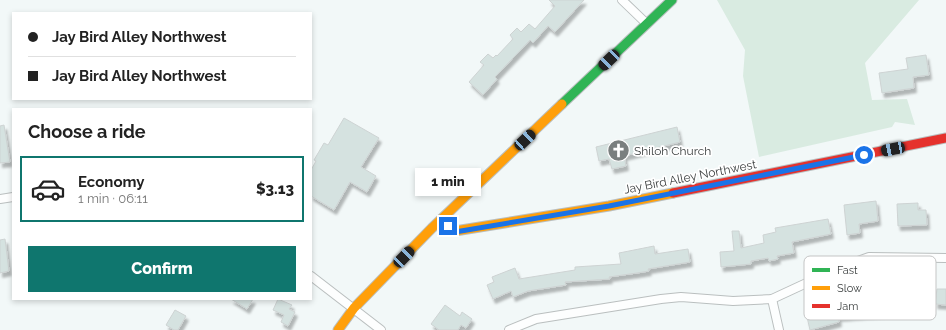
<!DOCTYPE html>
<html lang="en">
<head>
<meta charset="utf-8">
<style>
  body { margin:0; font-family:Raleway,sans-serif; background:#f6f6f6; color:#222; height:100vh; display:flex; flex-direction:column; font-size:15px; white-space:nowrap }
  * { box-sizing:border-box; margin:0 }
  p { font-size:13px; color:#767676 }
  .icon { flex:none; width:22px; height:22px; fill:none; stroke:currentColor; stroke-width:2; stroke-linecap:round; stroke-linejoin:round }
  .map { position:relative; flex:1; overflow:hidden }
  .side { position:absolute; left:12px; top:108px; width:300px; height:192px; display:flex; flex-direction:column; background:#fff; border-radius:0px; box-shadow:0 2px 6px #0003 }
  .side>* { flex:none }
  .hud { position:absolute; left:12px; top:12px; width:300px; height:88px; border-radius:0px; box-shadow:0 2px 6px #0003; display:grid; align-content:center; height:88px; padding:0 16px; background:#fff }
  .end { position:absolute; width:18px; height:18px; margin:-9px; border:5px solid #1a73e8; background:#fff; box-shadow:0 0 0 2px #fff }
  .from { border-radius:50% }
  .bubble { position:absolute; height:28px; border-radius:0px; background:#fff; box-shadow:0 2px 6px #0003; font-size:13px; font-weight:800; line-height:28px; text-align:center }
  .car { position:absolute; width:12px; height:24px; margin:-12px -6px; border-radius:5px; box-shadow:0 0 3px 1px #0007; background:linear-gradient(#222 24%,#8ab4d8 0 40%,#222 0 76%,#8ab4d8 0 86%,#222 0) }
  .hud b { display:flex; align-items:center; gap:14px; height:38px; font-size:15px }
  .hud b+b { border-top:1px solid #e0e0e0 }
  .hud i { width:10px; height:10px; background:#222 }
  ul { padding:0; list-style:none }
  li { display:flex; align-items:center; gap:12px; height:66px; margin:0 8px 6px; padding:0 8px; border:2px solid transparent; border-radius:0px }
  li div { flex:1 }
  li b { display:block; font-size:15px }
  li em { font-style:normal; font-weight:800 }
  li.active { border-color:#0f766e }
  li>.icon { width:36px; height:36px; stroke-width:1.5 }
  h2 { padding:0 16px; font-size:18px; line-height:48px }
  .cta { display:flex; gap:8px; margin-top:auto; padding:8px 16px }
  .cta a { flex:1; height:46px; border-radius:0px; background:#0f766e; color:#fff; font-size:16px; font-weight:800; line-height:46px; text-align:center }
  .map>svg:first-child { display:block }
</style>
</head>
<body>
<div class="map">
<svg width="946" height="330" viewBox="0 0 946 330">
  <defs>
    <filter id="shadow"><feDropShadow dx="2.5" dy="4.5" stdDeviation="1" flood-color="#0004"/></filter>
  </defs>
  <rect width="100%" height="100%" fill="#f2f8f8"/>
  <polygon fill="#d9ebe1" points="717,0 919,0 865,63 872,100 907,99 915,125 895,122 892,127 759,157 743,76 745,50"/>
  <g fill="#d5e2e0" stroke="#ced3d3" filter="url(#shadow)">
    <polygon points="549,0 584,0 555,32 548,26 533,43 530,40 495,77 497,79 483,95 469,82 484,65 480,62 488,54 493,58 496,55 497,56 513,39 510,35 517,28 521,32 529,24 535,29 555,6"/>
    <polygon points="926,55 929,75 913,77 914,88 882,93 879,73 908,69 906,58"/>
    <polygon points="344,118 379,138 361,167 376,176 367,192 350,182 334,210 311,196 311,170 316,161 314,160 324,143 328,145"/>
    <polygon points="4,125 10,162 0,163 0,126"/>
    <polygon points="677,127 680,142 624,156 626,166 612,169 609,159 599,161 596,147"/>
    <polygon points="876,201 878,221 859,224 860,233 847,235 844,205"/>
    <polygon points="918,203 918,210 926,210 927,225 898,226 897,204"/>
    <polygon points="828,219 831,234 792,242 794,253 777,256 778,259 769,261 768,258 751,261 751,264 721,267 720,252 734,251 732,231 739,231 741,248 764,243 763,235 776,232 775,228"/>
    <polygon points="5,239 9,271 0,273 0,240"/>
    <polygon points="654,246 655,254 688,249 690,262 648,269 649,271 637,273 609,277 610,279 565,282 566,285 528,291 513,297 511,291 493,299 487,285 494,282 492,277 515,268 519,279 575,270 575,267 621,264 619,253"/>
    <polygon points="937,289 946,289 946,305 935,304"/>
    <polygon points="919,290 920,306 913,306 913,311 899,312 899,306 881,307 882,313 838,317 839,322 810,330 807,317 811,316 810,314 844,305 843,300 892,295 892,291"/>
    <polygon points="231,299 253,299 247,309"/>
    <polygon points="278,299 292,305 289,309 295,312 288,326 281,322 284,315 273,310"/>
    <polygon points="445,305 460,316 462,312 472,319 466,328 461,325 458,330 439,330 431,324"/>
    <polygon points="175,310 186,316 178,330 174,330 166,325"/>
  </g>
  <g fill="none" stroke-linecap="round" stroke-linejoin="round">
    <defs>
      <g id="street">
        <polyline points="622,0 647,24"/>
        <polyline points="0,199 13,197"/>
        <polyline points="311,276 381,330"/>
        <polyline points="772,299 779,330"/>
        <polyline points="509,330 536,319 661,299 681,297 733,301 772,299 841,267 869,257 946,258"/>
      </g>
      <polyline id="fast" points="562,104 672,0"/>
      <g id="slow">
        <polyline points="442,220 455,231 609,206 673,193"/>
        <polyline points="338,330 354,308 432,228 562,104"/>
      </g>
      <polyline id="jam" points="673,193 946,138"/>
    </defs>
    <use href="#street" stroke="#babfbf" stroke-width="10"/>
    <use href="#fast" stroke="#babfbf" stroke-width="11"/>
    <use href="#slow" stroke="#babfbf" stroke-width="11"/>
    <use href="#jam" stroke="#babfbf" stroke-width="11"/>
    <use href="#street" stroke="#fdfefe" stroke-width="8"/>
    <use href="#fast" stroke="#30b455" stroke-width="9"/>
    <use href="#slow" stroke="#ff9f0a" stroke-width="9"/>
    <use href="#jam" stroke="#e5322d" stroke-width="9"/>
  </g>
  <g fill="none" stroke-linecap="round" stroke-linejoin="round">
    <polyline stroke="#1a73e8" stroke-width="5" points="448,226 455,232 609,206 864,155"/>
  </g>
  <defs>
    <symbol id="church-disc" viewBox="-11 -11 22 22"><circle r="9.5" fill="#7a7f7f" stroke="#fff"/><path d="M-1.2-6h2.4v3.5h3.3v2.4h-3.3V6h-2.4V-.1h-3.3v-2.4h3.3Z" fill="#fff"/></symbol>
  </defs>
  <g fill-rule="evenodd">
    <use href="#church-disc" x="606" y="138" width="25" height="25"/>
  </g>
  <g text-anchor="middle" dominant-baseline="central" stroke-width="3.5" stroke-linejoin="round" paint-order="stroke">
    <g font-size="12" fill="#3a3e3e" stroke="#fff" text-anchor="start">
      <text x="634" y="151">Shiloh Church</text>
    </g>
    <g font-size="12" fill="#3a3e3e" stroke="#fff">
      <text transform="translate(690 177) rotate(-11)">Jay Bird Alley Northwest</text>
    </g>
  </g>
  <rect x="804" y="256" width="132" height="64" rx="6" fill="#fff" stroke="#c4c5c5" stroke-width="1"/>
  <rect x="812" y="268" width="18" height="4" fill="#30b455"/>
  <rect x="812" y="286" width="18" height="4" fill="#ff9f0a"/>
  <rect x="812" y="304" width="18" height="4" fill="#e5322d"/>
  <g font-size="11" fill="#3a3e3e">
    <text x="837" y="274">Fast</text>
    <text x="837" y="292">Slow</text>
    <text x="837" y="310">Jam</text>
  </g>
</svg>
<i class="end from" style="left:864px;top:155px"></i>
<i class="end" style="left:448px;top:226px"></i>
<div class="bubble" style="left:415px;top:168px;width:66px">1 min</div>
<i class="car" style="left:609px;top:60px;rotate:226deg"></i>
<i class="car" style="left:525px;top:140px;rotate:47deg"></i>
<i class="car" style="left:893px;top:149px;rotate:259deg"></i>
<i class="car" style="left:404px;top:257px;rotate:44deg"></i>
<div class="hud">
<b><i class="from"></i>Jay Bird Alley Northwest</b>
<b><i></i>Jay Bird Alley Northwest</b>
</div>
<section class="side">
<h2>Choose a ride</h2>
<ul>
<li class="active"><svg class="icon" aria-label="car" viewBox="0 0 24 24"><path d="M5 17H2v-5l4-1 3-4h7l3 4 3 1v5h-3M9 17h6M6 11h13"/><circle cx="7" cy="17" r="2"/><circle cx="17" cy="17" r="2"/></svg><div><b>Economy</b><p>1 min · 06:11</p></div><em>$3.13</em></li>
</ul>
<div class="cta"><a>Confirm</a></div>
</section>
</div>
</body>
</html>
